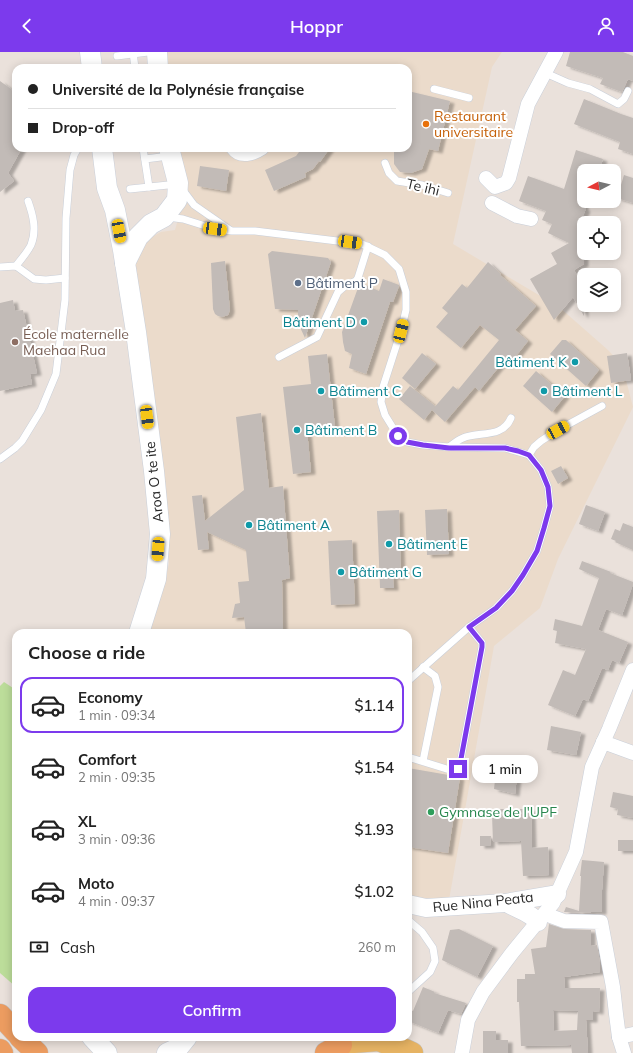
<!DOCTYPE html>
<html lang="en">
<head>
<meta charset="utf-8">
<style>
  body { margin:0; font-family:Mulish,sans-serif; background:#f6f6f6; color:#222; height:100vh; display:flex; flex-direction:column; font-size:15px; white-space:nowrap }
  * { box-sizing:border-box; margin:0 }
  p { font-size:13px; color:#767676 }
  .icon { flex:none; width:22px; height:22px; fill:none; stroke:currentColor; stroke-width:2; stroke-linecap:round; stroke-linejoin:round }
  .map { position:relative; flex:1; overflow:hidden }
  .sheet { position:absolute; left:12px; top:577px; width:400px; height:412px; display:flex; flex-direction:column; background:#fff; border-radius:12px; box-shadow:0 2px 10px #0003 }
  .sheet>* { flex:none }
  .guide { position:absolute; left:12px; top:12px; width:400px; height:88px; border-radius:12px; box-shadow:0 2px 10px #0003; display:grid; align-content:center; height:88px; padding:0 16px; background:#fff }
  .needle { width:26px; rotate:263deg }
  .buttons { position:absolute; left:577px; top:112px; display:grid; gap:8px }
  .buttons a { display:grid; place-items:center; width:44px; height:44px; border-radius:8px; background:#fff; box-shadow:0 2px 10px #0003; font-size:20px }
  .end { position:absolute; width:18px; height:18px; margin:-9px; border:5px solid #7c3aed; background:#fff; box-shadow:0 0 0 2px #fff }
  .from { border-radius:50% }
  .bubble { position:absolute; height:28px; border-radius:12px; background:#fff; box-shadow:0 2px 10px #0003; font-size:13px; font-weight:600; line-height:28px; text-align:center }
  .car { position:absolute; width:12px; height:24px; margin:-12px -6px; border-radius:5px; box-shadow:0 0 3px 1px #0007; background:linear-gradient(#f5c518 24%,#345 0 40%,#f5c518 0 76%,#345 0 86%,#f5c518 0) }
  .guide b { display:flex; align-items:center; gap:14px; height:38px; font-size:15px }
  .guide b+b { border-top:1px solid #e0e0e0 }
  .guide i { width:10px; height:10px; background:#222 }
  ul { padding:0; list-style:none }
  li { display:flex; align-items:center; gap:12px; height:56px; margin:0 8px 6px; padding:0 8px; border:2px solid transparent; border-radius:12px }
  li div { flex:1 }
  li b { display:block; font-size:15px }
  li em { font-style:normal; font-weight:600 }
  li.on { border-color:#7c3aed }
  li>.icon { width:36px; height:36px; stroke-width:1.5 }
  h2 { padding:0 16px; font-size:18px; line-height:48px }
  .pay { display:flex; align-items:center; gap:10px; height:44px; padding:0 16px; font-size:15px }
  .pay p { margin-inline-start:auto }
  .action { display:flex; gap:8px; margin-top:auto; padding:8px 16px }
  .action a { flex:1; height:46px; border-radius:12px; background:#7c3aed; color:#fff; font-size:16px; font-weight:600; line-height:46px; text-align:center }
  header { display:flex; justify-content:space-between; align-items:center; height:52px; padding:0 16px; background:#7c3aed; color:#fff; font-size:18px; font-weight:600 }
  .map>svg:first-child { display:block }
</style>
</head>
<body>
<header><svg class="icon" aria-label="back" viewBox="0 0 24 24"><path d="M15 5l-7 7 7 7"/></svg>Hoppr<svg class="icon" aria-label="person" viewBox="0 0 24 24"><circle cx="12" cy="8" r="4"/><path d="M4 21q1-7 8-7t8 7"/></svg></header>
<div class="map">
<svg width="633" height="1001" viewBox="0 0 633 1001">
  <defs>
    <filter id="shadow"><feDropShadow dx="4.5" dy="2.5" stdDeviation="1" flood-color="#0004"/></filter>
  </defs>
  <rect width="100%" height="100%" fill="#eae1db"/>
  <polygon fill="#ebdbcb" points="164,0 502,0 492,15 453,192 559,255 608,298 622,313 633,355 558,507 540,556 494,594 449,848 408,845 408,581 143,581 161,544 169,512 168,458 131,212 145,189 161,180 175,178 186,139 172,96 408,96 408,16 162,16"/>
  <polygon fill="#bcdd9a" points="4,630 16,638 16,935 0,921 0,634"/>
  <g fill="#c2bbb7" fill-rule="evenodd" filter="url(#shadow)">
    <polygon points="570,0 623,0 633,4 633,29 628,27 622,40 600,32 603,26 566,14"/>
    <polygon points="0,29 11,37 16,47 16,96 22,96 8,121 14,129 0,140"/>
    <polygon points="408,39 450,49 438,99 429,97 422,117 411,121 400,120 394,112 394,96 408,96"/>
    <polygon points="584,47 621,62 633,66 633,102 618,97 620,90 574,72"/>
    <polygon points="302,96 330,96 320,110 319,109 313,117 305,121 306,125 274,139 265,118 296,104"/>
    <polygon points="576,98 603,107 599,119 584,119 584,156 586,157 581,168 584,169 584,212 574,218 584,236 584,264 573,245 554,268 530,227 557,212 551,201 569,191 548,181 552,172 542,168 546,159 519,149 528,124 564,137"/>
    <polygon points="200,114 229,118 226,139 197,134"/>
    <polygon points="624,123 633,126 633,151 617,146"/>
    <polygon points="272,199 328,206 331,210 305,286 298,271 298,258 275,257 268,202"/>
    <polygon points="225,209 230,258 228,263 222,265 218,264 215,262 213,257 211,211"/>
    <polygon points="488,210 501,222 500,223 536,254 515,278 528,289 508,314 503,310 479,339 475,335 445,370 432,358 453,334 458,338 499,288 480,273 461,296 436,275 448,261 442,256 462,232 467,236"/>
    <polygon points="383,227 399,233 399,234 393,250 390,250 366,322 349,316 352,302 345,299 343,290 342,280 359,233 360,231 379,239"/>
    <polygon points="13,248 15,259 23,258 37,321 30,322 32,332 0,339 0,251"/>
    <polygon points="562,288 566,288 599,318 586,334 550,302"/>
    <polygon points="422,301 436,312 415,337 402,326"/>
    <polygon points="627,301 631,328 611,331 607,304"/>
    <polygon points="327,302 335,375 307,378 311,420 293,422 283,335 311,332 308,304"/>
    <polygon points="536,319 565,344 552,360 523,334"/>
    <polygon points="410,334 435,354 424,368 399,347"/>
    <polygon points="261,361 269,436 283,434 290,526 282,528 283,581 246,581 244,565 232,566 235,552 240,551 238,530 249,529 246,498 207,480 209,497 198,498 192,444 202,443 205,469 244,438 236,365"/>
    <polygon points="561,414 568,426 558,432 551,419"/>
    <polygon points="586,453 605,460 598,479 579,472"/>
    <polygon points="447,457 449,502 427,503 425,458"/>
    <polygon points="399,458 401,525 393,525 394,536 380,536 377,459"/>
    <polygon points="623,471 633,475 633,498 615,490 616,489 611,487 615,477 620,479"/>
    <polygon points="352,488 355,552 331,553 328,489"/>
    <polygon points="582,509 611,520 610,521 633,530 633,532 622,563 606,557 598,578 628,590 619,611 612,608 608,618 602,616 588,649 583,647 575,664 548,653 563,618 575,623 586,597 555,591 557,579 553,578 555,567 582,574 599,526 579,517"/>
    <polygon points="551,674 581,680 576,703 547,698"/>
    <polygon points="408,716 460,725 448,801 408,795"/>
    <polygon points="505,720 511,723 517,724 515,742 494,737 495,728 497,728 498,721"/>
    <polygon points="613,740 633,744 633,766 617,763 618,757 610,755"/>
    <polygon points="499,757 531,757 532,796 548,795 549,823 523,824 521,789 493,790 492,763 499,763"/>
    <polygon points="480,784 491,784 490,794 480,794"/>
    <rect x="618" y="788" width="15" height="11"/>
    <polygon points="582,808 604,810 602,838 602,860 591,860 591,861 564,860 566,855 579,859 581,824 580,824"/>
    <path d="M 549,872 L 564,877 L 591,878 L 591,894 L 597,893 L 600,911 L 600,920 L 564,925 L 565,936 L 600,936 L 599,960 L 593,959 L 593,968 L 586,968 L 588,1001 L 572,1001 L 571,993 L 521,994 L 519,950 L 517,950 L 517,927 L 525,927 L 525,922 L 535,922 L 531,897 L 546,895 ZM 553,958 L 578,959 L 577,978 L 554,979 Z"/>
    <polygon points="459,877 493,894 477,925 442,908 450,878"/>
    <polygon points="423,935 435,940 434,941 466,951 461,962 448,958 438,981 408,969 408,957 413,959"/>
    <polygon points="483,979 496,979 496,988 508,988 508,1001 483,1001"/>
  </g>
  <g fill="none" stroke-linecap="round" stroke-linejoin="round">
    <defs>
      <g id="service">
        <polyline points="133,0 135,16"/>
        <polyline points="117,4 148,0"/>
        <polyline points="544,23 550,23 568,31 590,37 618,52 624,47 628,39"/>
        <polyline points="434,37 469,46"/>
        <polyline points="143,96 149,135"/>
        <polyline points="145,107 161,105"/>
        <polyline points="385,111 389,121 397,129 422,133 448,141"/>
        <polyline points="130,137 168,133"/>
        <polyline points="182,137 194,153 230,178"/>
        <polyline points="167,165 183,167 215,177 232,179 255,179 362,192 385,203 399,217 406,240 406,258 401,279 383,335 381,350 385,363 398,384 407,390 423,393 449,395 505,396 529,403 541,418 548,435 550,454 544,476 537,499 523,523 512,539 496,556 469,575 408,629"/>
        <path d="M 16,214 C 21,207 27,201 31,193 C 37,178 33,163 28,149"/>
        <polyline points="0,215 16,214 34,227 46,228 65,226"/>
        <polyline points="279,305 317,285 338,240 345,234 356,229 358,226 368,194"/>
        <path d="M 449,395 C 453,392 458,388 463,386 C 479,379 502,387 511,366"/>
        <polyline points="529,403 534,395 541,389 558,378 602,354"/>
        <polyline points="0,407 15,396 22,389 41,358 56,322 65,248 66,166 70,118 74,103 78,96"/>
        <polyline points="408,705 453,719 458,717 460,712 482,595 482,591 469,575"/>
        <polyline points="423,709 438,635 435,624 423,615"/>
        <polyline points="408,868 422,880 433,896 435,909 430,920 408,940"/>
      </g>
      <g id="minor">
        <path d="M 233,96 C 240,106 253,102 262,96"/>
        <polyline points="486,126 495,135 506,131 509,126 528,52 556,0"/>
        <polyline points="492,151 517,164 531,167"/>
        <polyline points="603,690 633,701"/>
        <polyline points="545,862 564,869 601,870 613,935 616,962 619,985 624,1001"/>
        <polyline points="619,985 633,982"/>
        <polyline points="462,1001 468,968 483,940 512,901 553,851 576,800 592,715 609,677 633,618"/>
      </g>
      <g id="tertiary">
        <path d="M 507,851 C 519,859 527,858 538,870"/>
        <polyline points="408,852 426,856 505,851 557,842"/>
      </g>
      <g id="secondary">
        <polyline points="90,0 92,16"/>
        <polyline points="157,0 158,16"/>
        <polyline points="102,96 107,136 115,158 123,198 136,280 154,419 160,482 156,527 139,581"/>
        <polyline points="125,211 138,185 151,172 164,165 177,148 178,131 169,96"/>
        <polyline points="92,985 107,1001"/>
        <polyline points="167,1001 178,996 187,985"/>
      </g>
      <g id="primary">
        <path d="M 374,985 C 386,993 400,995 412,1001"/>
        <polyline points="341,993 354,990 379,988"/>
      </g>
      <g id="trunk">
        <polyline points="0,963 16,980"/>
        <polyline points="20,985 37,1001"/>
        <polyline points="0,998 2,1001"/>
        <polyline points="326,1001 341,993"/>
      </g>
    </defs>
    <use href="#service" stroke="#c9cfd9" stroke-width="8"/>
    <use href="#minor" stroke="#c9cfd9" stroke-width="15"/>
    <use href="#tertiary" stroke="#c9cfd9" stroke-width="19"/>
    <use href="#secondary" stroke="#c9cfd9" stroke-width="21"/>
    <use href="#primary" stroke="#c3c3c3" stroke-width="23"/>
    <use href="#trunk" stroke="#c3c3c3" stroke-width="23"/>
    <use href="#service" stroke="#fff" stroke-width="7"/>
    <use href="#minor" stroke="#fff" stroke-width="14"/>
    <use href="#tertiary" stroke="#fff" stroke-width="18"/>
    <use href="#secondary" stroke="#fff" stroke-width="20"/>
    <use href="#primary" stroke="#e6b363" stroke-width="22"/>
    <use href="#trunk" stroke="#ec9c60" stroke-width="22"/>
  </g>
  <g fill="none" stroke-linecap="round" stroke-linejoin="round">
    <polyline stroke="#7c3aed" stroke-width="5" points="398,384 407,390 423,393 449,396 505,396 518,399 529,403 541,418 548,435 550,454 544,476 537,499 523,523 512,539 496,556 469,575 482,591 482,595 460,712 458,717"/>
  </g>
  <circle fill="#e8710a" stroke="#fff" stroke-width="1.5" cx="426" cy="72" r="4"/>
  <circle fill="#5c6f8a" stroke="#fff" stroke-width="1.5" cx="298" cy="231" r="4"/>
  <g fill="#0f9aa8" stroke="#fff" stroke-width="1.5">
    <circle cx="364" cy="270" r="4"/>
    <circle cx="575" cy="310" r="4"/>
    <circle cx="321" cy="339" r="4"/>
    <circle cx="544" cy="339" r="4"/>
    <circle cx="297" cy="378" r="4"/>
    <circle cx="249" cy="473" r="4"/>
    <circle cx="389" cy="492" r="4"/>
    <circle cx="341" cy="520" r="4"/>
  </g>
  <circle fill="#8d6e63" stroke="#fff" stroke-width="1.5" cx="15" cy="290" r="4"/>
  <circle fill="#2e9e5b" stroke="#fff" stroke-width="1.5" cx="431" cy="760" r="4"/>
  <g text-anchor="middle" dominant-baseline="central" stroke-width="4" stroke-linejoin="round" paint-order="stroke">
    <g font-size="14" fill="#c56008" stroke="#fff" text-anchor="start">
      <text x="434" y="64">Restaurant<tspan x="434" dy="16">universitaire</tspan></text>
    </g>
    <g font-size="14" fill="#282828" stroke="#fff">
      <text transform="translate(423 135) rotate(13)">Te ihi</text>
      <text transform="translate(154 430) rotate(-96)">Aroa O te ite</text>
      <text transform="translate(483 850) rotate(-6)">Rue Nina Peata</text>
    </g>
    <g font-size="14" fill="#4e5e75" stroke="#fff" text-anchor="start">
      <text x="306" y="231">Bâtiment P</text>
    </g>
    <g font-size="14" fill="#0d838f" stroke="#fff" text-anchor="start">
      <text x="356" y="270" text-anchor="end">Bâtiment D</text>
      <text x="567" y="310" text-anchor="end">Bâtiment K</text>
      <text x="329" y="339">Bâtiment C</text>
      <text x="552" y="339">Bâtiment L</text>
      <text x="305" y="378">Bâtiment B</text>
      <text x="257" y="473">Bâtiment A</text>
      <text x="397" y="492">Bâtiment E</text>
      <text x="349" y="520">Bâtiment G</text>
    </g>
    <g font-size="14" fill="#785e54" stroke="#fff" text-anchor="start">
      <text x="23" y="282">École maternelle<tspan x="23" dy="16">Maehaa Rua</tspan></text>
    </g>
    <g font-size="14" fill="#27864d" stroke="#fff" text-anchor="start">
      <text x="439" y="760">Gymnase de l'UPF</text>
    </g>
  </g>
</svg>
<div class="buttons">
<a><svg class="needle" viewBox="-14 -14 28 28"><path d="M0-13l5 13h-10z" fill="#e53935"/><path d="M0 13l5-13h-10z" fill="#767676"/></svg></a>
<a><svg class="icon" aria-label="locate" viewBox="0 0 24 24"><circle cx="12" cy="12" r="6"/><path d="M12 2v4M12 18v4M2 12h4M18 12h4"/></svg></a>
<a><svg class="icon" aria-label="layers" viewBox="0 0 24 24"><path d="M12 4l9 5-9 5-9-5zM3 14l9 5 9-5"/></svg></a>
</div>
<i class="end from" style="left:398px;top:384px"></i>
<i class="end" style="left:458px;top:717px"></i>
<div class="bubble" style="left:472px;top:703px;width:66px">1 min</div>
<i class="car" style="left:215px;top:177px;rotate:98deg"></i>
<i class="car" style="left:119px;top:179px;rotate:169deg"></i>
<i class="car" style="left:350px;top:190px;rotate:98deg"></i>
<i class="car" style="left:401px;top:279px;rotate:14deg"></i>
<i class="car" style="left:147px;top:365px;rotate:173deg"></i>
<i class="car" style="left:558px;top:378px;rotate:61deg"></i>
<i class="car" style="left:158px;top:497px;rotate:184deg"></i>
<div class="guide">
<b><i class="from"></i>Université de la Polynésie française</b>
<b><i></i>Drop-off</b>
</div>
<section class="sheet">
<h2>Choose a ride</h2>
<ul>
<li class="on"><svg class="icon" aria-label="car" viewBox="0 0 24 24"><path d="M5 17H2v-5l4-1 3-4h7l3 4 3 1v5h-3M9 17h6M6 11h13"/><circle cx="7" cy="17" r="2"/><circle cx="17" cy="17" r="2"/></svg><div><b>Economy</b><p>1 min · 09:34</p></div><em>$1.14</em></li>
<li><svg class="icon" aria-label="car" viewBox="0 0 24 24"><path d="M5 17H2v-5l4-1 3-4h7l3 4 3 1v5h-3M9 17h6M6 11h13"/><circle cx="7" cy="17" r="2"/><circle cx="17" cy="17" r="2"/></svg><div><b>Comfort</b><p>2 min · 09:35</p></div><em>$1.54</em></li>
<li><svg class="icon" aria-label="car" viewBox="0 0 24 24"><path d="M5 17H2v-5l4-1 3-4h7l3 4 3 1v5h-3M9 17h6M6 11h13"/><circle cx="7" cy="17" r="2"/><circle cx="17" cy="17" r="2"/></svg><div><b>XL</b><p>3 min · 09:36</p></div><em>$1.93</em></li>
<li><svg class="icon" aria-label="car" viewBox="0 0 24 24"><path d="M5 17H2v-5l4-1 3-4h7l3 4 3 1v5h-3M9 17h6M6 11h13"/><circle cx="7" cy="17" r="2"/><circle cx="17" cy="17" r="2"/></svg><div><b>Moto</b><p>4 min · 09:37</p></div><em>$1.02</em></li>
</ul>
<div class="pay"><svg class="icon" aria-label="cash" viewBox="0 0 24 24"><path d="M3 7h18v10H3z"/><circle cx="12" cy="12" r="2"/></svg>Cash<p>260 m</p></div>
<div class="action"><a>Confirm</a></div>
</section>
</div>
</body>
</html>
